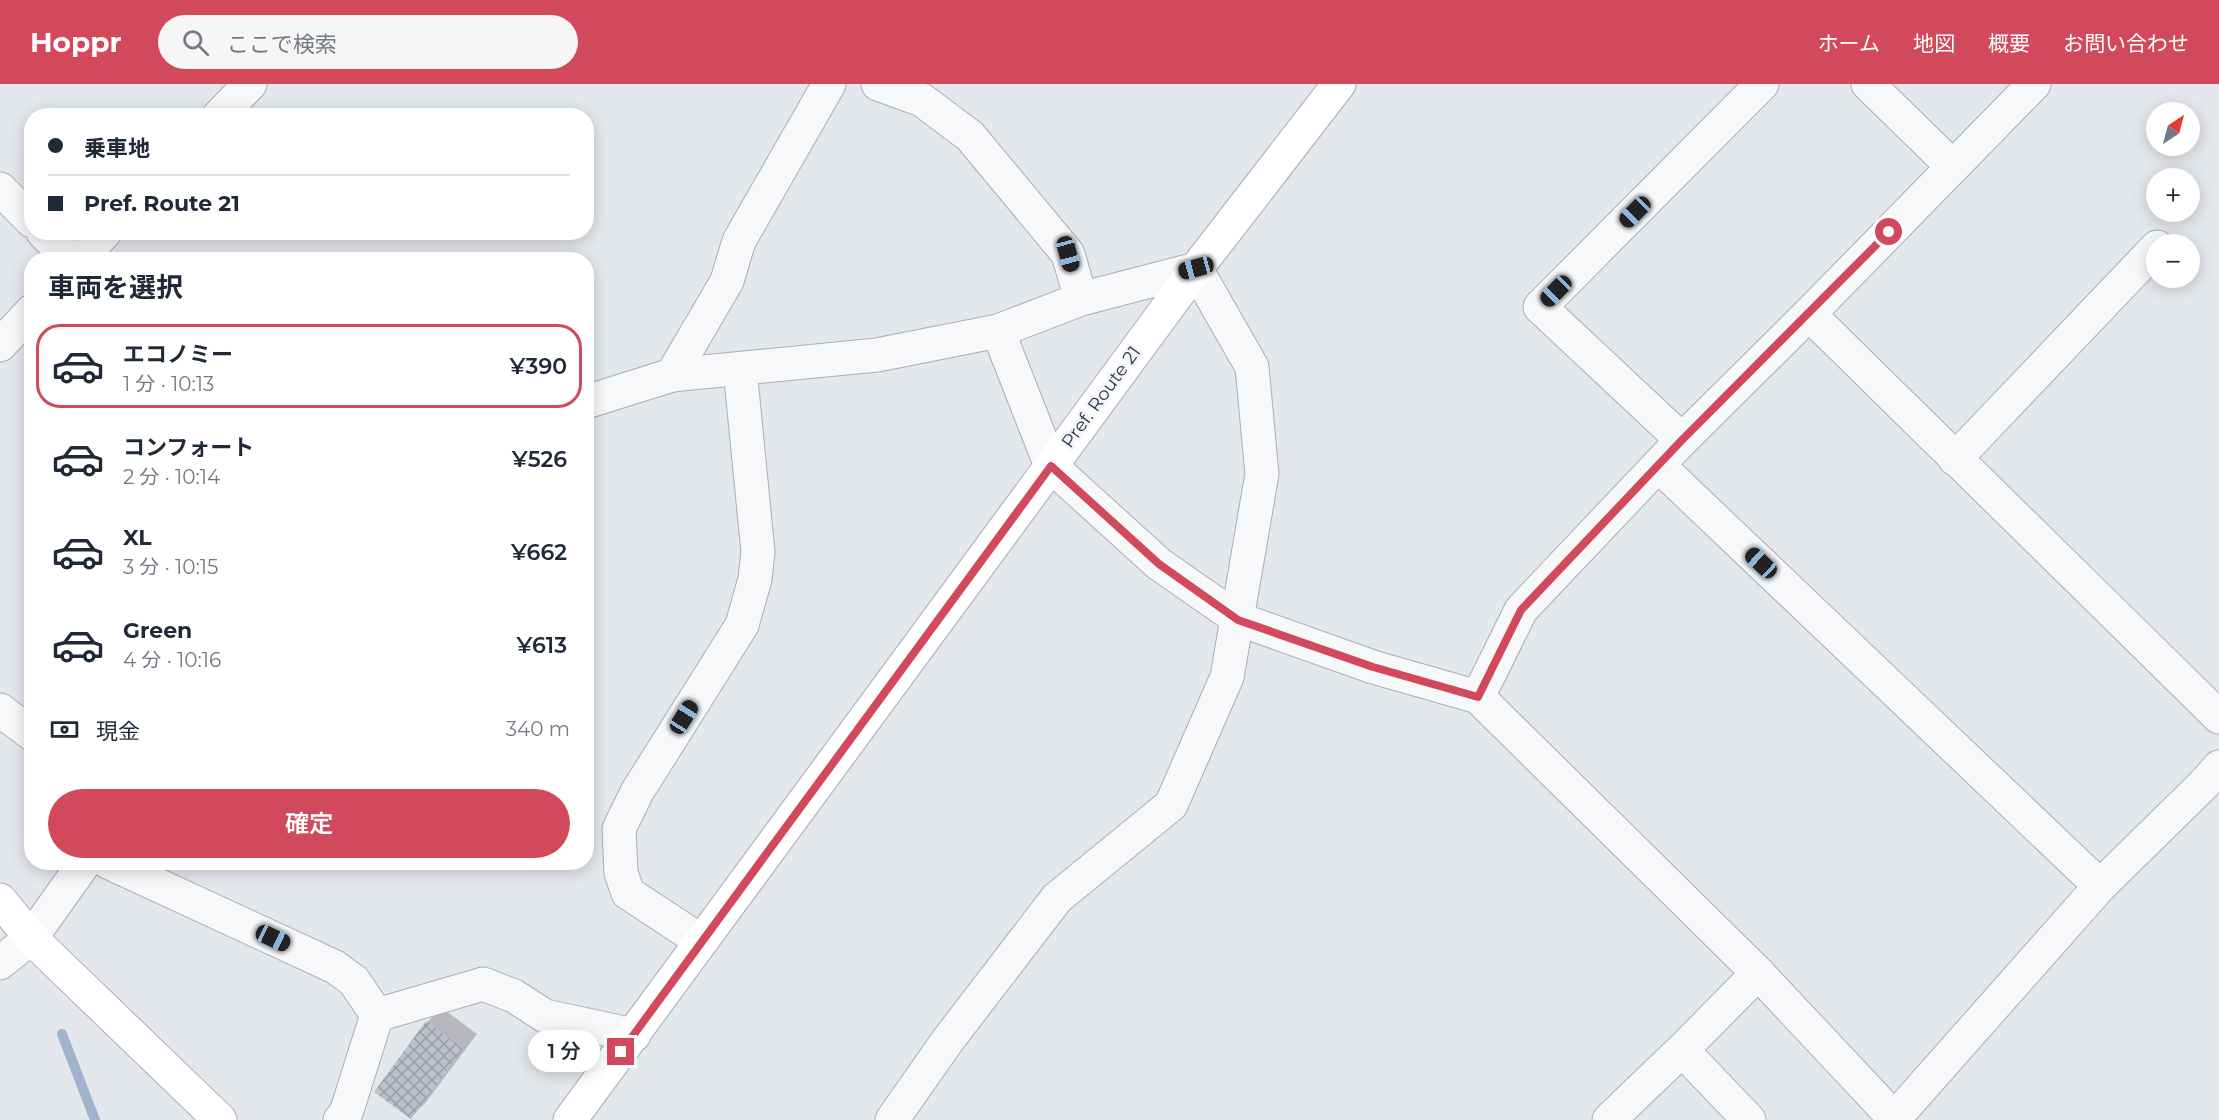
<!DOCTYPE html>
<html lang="ja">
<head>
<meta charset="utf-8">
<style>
  body { margin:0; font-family:Montserrat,"Noto Sans JP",sans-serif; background:#f6f6f7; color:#1f2937; height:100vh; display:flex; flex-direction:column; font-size:22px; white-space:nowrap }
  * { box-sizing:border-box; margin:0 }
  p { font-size:20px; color:#747a83 }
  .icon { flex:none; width:33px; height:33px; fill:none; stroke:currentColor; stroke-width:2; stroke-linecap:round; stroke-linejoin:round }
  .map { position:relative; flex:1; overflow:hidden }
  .sheet { position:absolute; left:24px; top:168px; width:570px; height:618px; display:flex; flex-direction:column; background:#fff; border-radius:24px; box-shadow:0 3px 15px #0003 }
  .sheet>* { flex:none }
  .banner { position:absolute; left:24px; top:24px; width:570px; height:132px; border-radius:24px; box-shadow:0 3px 15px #0003; display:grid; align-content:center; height:132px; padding:0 24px; background:#fff }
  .needle { width:39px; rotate:36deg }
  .buttons { position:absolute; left:2146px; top:18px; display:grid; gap:12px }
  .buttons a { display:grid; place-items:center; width:54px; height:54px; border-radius:50%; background:#fff; box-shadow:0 3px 15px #0003; font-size:30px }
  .end { position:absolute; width:27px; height:27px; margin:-14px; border:8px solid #d1495b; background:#fff; box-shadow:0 0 0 3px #fff }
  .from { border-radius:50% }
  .bubble { position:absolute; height:42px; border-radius:21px; background:#fff; box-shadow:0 3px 15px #0003; font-size:20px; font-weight:600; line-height:42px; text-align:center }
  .car { position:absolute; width:18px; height:36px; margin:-18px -9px; border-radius:8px; box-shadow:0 0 4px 2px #0007; background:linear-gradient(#222 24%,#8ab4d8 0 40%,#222 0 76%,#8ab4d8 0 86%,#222 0) }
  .banner b { display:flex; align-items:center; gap:21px; height:57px; font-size:22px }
  .banner b+b { border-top:2px solid #e0e1e3 }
  .banner i { width:15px; height:15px; background:#1f2937 }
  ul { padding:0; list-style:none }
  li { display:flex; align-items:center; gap:18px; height:84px; margin:0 12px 9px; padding:0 12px; border:3px solid transparent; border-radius:24px }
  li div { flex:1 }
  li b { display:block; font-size:22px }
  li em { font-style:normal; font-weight:600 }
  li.on { border-color:#d1495b }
  li>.icon { width:54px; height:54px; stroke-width:1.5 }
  h2 { padding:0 24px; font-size:27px; line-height:72px }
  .pay { display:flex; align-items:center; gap:15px; height:66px; padding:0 24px; font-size:22px }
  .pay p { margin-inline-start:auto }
  .button { display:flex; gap:12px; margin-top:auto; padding:12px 24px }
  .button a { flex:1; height:69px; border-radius:36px; background:#d1495b; color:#fff; font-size:24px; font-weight:600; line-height:69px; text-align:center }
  header { display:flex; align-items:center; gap:36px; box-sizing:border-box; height:84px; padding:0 30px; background:#d1495b; color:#fff }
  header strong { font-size:28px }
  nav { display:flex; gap:33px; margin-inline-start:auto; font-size:21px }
  .search { width:420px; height:54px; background:#f6f6f7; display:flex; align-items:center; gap:15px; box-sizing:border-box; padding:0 21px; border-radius:33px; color:#747a83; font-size:22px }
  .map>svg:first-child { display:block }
</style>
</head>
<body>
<header>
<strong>Hoppr</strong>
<div class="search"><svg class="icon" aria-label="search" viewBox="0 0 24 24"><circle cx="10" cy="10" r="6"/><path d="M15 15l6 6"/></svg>ここで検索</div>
<nav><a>ホーム</a><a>地図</a><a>概要</a><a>お問い合わせ</a></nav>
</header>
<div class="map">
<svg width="2219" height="1036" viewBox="0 0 2219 1036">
  <defs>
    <pattern id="building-cross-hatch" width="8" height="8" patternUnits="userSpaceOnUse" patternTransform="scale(1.5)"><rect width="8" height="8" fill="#bbc0ca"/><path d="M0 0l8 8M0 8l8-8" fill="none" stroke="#989da6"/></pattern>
  </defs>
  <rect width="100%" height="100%" fill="#e4e7ec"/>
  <polygon fill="#0003" points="442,924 477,950 426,1018 411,1033 427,938"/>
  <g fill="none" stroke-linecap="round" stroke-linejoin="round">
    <polyline stroke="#9fb4cc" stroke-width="10" points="62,950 95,1036"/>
  </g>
  <polygon fill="url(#building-cross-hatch)" points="426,937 463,965 411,1035 374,1008"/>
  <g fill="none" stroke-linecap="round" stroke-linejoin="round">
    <defs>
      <g id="street">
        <polyline points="878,0 922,16 970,52 1068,170 1081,215"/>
        <polyline points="1868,0 1953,83"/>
        <polyline points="219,32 250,0"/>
        <polyline points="0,105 32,137"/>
        <polyline points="43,148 70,176"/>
        <polyline points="79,176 105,148"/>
        <polyline points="1809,230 2219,633"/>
        <polyline points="998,247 1051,382 1159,480 1238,535 1373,583 1478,613 1758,889 1896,1036"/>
        <polyline points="0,261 32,227"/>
        <polyline points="672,291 727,197 739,157 829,0"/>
        <polyline points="586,318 672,291 877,271 998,247 1081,215 1196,185 1252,283 1262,390 1227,593 1171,721 1057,814 948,956 892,1036"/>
        <polyline points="1682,356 1540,223 1762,0"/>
        <polyline points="1955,375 2157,163"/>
        <polyline points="1659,382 2100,802"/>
        <polyline points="1478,613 1521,526 1682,356 1809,230 2034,0"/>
        <polyline points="0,626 32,650"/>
        <polyline points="108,778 335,883 354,897 377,931 346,1029 340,1036"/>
        <polyline points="701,857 628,809 621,789 619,745 637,708 742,541 755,495 758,468 740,285"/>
        <polyline points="0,879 31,854 85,778"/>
        <polyline points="377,931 483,900 514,912 545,932 634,951"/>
        <polyline points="1682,966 1749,1036"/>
        <polyline points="1609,1036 1682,966 1758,889"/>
        <polyline points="1893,1036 2100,802 2204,700 2219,683"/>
      </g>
      <polyline id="secondary" points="0,816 31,854 220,1036"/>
      <polyline id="primary" points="570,1036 1196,185 1339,0"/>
    </defs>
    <use href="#street" stroke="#a9aeb7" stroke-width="35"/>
    <use href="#secondary" stroke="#a9aeb7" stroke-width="35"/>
    <use href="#primary" stroke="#a3abb8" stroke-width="35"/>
    <use href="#street" stroke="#f7f8fa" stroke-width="33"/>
    <use href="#secondary" stroke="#fff" stroke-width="33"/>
    <use href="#primary" stroke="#fff" stroke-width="33"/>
  </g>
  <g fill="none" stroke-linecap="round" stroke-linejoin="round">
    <polyline stroke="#d1495b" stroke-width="8" points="621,968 1051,382 1159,480 1238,536 1373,583 1478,613 1521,526 1682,356 1889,148"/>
  </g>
  <g text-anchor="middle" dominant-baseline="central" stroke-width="6" stroke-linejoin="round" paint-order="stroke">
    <g font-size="18" fill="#2b3445" stroke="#f4f6f9">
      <text transform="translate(1101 313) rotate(-54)">Pref. Route 21</text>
    </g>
  </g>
</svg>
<div class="buttons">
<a><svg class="needle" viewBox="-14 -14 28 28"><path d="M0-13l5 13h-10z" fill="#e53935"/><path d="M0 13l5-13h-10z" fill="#747a83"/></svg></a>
<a>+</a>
<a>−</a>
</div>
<i class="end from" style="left:1889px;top:148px"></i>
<i class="end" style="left:621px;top:968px"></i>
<div class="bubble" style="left:528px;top:946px;width:72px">1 分</div>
<i class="car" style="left:1635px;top:128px;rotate:225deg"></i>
<i class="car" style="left:1068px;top:170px;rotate:165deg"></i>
<i class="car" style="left:1196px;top:184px;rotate:255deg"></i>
<i class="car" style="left:1556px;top:207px;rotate:225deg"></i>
<i class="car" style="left:1761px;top:479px;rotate:313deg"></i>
<i class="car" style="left:684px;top:633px;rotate:32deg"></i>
<i class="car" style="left:273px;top:854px;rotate:115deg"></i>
<div class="banner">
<b><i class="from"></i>乗車地</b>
<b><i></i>Pref. Route 21</b>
</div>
<section class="sheet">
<h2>車両を選択</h2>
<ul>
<li class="on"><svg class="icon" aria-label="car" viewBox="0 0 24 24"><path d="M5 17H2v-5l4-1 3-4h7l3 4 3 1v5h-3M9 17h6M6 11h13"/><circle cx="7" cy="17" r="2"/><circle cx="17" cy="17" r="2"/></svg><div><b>エコノミー</b><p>1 分 · 10:13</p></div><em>¥390</em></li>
<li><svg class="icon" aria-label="car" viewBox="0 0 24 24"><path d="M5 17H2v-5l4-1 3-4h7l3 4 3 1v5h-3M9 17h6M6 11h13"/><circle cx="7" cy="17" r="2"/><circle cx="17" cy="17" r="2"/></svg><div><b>コンフォート</b><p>2 分 · 10:14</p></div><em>¥526</em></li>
<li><svg class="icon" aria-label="car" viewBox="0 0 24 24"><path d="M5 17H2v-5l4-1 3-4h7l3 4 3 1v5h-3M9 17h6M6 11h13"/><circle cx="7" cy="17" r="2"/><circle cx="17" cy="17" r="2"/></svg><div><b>XL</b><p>3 分 · 10:15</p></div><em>¥662</em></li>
<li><svg class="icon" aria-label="car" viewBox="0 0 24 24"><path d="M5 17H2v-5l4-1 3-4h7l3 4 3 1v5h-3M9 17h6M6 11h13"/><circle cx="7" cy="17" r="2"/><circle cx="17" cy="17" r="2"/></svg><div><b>Green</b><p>4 分 · 10:16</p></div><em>¥613</em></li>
</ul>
<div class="pay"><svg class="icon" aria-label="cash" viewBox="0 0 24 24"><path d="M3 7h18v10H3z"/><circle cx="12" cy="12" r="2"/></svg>現金<p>340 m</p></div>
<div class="button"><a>確定</a></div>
</section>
</div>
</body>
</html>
